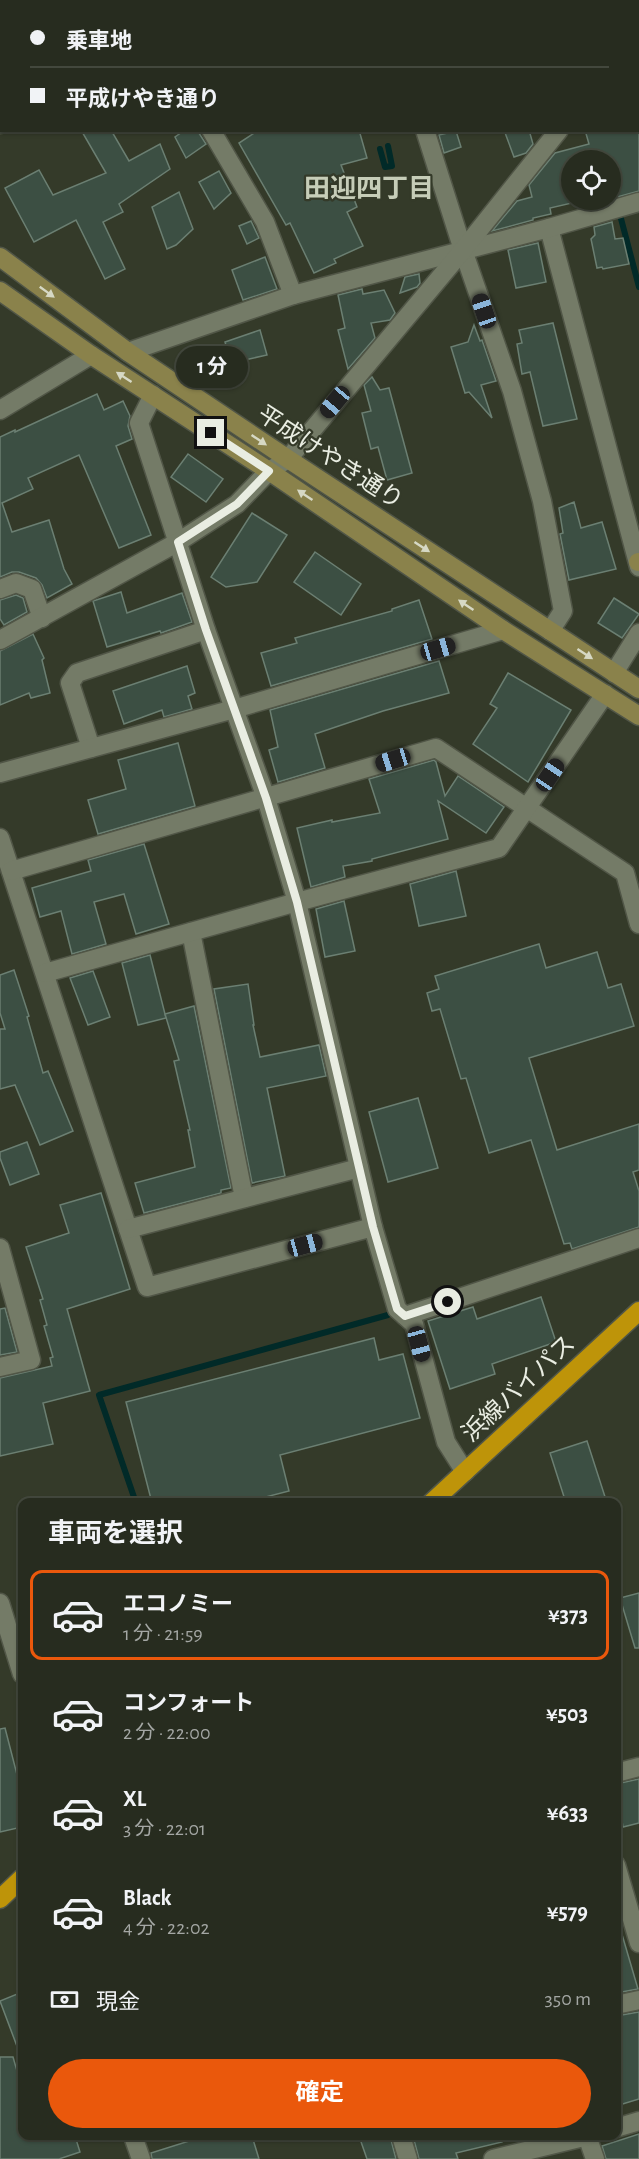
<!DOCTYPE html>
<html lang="ja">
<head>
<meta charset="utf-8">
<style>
  body { margin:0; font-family:"Alegreya Sans","Noto Sans JP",sans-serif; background:#2f3428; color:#f1f3f6; height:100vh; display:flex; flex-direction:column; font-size:22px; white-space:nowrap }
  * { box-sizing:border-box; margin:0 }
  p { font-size:20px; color:#a4a7a4 }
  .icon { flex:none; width:33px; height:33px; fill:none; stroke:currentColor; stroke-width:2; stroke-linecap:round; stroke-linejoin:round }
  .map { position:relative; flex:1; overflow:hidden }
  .side { position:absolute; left:18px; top:1498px; width:603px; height:642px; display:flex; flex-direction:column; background:#272c1f; border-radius:12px; box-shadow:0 2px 4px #0004,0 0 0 2px #43483d }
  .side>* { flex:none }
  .banner { position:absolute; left:0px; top:0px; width:639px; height:132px; box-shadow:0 2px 4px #0004,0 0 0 2px #43483d; display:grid; align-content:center; height:132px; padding:0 30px; background:#272c1f }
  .controls { position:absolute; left:561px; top:150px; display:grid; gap:12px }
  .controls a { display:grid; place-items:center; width:60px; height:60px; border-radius:50%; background:#272c1f; box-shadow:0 2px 4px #0004,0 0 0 2px #43483d; font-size:30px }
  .end { position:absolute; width:27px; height:27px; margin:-14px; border:8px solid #e9ede2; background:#111; box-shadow:0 0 0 3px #111 }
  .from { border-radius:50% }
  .bubble { position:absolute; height:42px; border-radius:21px; background:#272c1f; box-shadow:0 2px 4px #0004,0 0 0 2px #43483d; font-size:20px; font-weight:700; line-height:42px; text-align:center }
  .car { position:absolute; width:18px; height:36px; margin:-18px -9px; border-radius:8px; box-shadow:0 0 4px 2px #0007; background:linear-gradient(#222 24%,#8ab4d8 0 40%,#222 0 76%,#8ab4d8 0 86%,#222 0) }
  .banner b { display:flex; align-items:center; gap:21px; height:57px; font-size:22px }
  .banner b+b { border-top:2px solid #43483d }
  .banner i { width:15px; height:15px; background:#f1f3f6 }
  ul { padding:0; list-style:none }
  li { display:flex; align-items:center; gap:18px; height:90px; margin:0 12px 9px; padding:0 18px; border:3px solid transparent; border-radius:12px }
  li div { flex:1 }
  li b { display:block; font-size:22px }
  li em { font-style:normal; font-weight:700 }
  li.active { border-color:#ea580c }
  li>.icon { width:54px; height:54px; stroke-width:1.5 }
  h2 { padding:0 30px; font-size:27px; line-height:72px }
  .pay { display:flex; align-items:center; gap:15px; height:66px; padding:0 30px; font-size:22px }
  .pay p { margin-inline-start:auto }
  .cta { display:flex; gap:12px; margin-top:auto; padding:12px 30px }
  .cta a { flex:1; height:69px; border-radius:36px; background:#ea580c; color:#fff; font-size:24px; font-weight:700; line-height:69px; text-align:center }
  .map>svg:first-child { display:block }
</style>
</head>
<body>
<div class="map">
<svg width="639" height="2159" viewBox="0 0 639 2159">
  <rect width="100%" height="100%" fill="#343a29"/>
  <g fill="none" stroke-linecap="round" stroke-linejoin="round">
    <g stroke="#012a28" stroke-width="6">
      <polyline points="380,149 385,167 392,166 388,146"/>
      <polyline points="619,211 639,287"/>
      <polyline points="136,1503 99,1395 388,1315"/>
    </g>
  </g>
  <g fill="#3c4f43" stroke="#6b7f72" stroke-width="1.5">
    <polygon points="81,130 111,130 129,161 160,144 170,169 119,204 123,212 103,222 125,269 105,279 76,220 34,242 5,188 39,170 53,195 106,173"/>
    <polygon points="185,130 197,130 206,144 186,158 175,137"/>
    <polygon points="259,130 359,130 367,158 341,165 357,207 347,212 363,246 334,259 336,263 314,273 290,223 286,225 239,143"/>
    <polygon points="504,130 529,130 533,144 526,153 514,157"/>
    <polygon points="585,130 639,130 639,191 610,199 610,160 572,160 572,203 550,208 551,214 533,218 533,220 492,231 517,201 532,197 529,185 555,153 589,144"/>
    <polygon points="456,131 461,147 444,153 439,135"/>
    <polygon points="219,171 231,193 214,209 199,182"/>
    <polygon points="179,192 193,229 176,245 167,249 152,207"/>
    <polygon points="251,221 259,238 247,244 239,226"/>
    <polygon points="612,222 615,239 623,238 629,264 603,269 602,267 597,268 591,239 595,235 594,227"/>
    <polygon points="538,243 546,282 516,288 508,250"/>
    <polygon points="265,257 277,289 243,300 232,270"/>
    <polygon points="419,274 420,283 417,287 400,293 405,277"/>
    <polygon points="362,289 363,294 384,290 395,313 390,320 371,323 375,338 348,369 338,330 345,328 338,295"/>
    <polygon points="553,323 577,419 543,426 530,372 522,374 517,344 522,343 519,330"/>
    <polygon points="474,325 480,341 482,340 496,381 481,385 492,418 469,392 465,393 451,347 468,342"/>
    <polygon points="260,330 267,355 231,363 225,342"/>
    <polygon points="372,377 380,390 389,388 412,473 387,480 378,447 371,449 362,413 371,411 364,385"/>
    <polygon points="97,394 104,410 123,401 130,416 128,426 132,439 116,446 151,535 119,548 79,455 28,478 33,489 2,503 12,532 49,520 64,569 72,584 47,598 42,585 36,578 19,572 12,572 0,577 0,437 15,430 15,432"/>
    <polygon points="188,454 223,479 206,502 171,477"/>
    <polygon points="574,502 581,528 602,522 616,569 569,580 560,534 563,533 559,508"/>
    <polygon points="252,513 287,535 257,582 226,587 211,577"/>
    <polygon points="315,552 361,584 341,615 294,582"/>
    <polygon points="121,592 127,613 182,593 192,622 161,633 160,631 107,647 93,601"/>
    <polygon points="16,595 23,598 27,612 4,625 0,619 0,600"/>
    <polygon points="614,598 639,614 622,638 598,623"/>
    <polygon points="419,600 432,639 271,686 261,653 297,643 295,638 392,611 392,609"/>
    <polygon points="33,634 44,658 42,660 50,693 31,698 29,693 0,705 0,651"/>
    <polygon points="439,661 449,693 383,711 315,734 325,768 278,782 269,750 278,747 270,710"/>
    <polygon points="187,666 195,693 188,696 192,709 164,717 162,710 124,724 113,691"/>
    <polygon points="508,673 571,710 528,782 473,744 497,708 490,704"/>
    <polygon points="178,743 195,806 98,834 88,800 126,789 118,760"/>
    <polygon points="434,760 436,762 445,796 458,776 504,807 486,833 438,801 448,839 372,859 372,861 343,866 345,877 311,887 297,828 332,820 332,822 380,813 369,779"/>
    <polygon points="144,844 169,924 136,934 124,894 94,902 106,944 72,954 61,911 40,917 32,888 91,871 88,860"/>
    <polygon points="456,871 466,916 419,926 410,884"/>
    <polygon points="344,901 355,951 325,957 316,909"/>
    <polygon points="539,944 546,968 597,952 608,988 621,984 634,1026 529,1058 557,1150 639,1124 639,1170 633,1172 639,1191 639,1227 572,1249 570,1243 564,1244 531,1140 489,1153 466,1078 461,1079 440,1009 432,1011 427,993 439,989 435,976"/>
    <polygon points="150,955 166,1018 138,1025 122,963"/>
    <polygon points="14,970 29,1016 27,1017 43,1073 48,1071 73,1131 40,1145 15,1085 0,1089 0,1029 5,1029 0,1013 0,975"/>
    <polygon points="93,971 110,1017 88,1025 70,978"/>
    <polygon points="248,984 254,1025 253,1025 260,1057 319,1045 326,1076 267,1088 285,1176 252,1183 214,989"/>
    <polygon points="194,1006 231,1188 221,1190 221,1193 144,1213 135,1183 195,1167 188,1130 190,1130 174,1061 179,1060 165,1014"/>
    <polygon points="418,1098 438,1168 388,1182 369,1112"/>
    <polygon points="27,1142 39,1174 10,1185 0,1158 0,1152"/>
    <polygon points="101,1193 130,1289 67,1309 90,1391 43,1403 53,1444 0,1456 0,1378 52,1366 50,1358 53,1357 44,1326 47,1325 40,1300 43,1299 26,1247 69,1233 60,1205"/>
    <polygon points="541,1297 556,1342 492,1364 495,1374 450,1389 428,1321 473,1307 477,1319"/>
    <polygon points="5,1308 17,1352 0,1355 0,1309"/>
    <polygon points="374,1338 379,1360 403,1354 420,1418 280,1455 289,1491 242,1503 152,1503 126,1402"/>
    <polygon points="587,1441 607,1503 566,1503 550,1453"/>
    <polygon points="639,1593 639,1648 635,1648 620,1598"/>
    <polygon points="5,1728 22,1794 22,1827 0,1832 0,1729"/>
    <polygon points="639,1779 639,1823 623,1827 616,1784"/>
    <polygon points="616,1931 621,1931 638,1989 616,1993"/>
    <polygon points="22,1992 22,2056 21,2057 0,2001"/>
    <polygon points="639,2012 639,2099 616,2106 616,2016"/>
    <polygon points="0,2057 13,2057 17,2071 22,2070 22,2136 75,2136 80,2152 59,2159 0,2159"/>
    <polygon points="639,2134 639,2159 606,2159 602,2146"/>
    <polygon points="205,2136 252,2136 259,2159 152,2159 151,2153"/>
    <polygon points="359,2136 390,2136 396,2159 367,2159"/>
    <polygon points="413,2136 501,2136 502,2142 456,2153 458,2159 419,2159"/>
  </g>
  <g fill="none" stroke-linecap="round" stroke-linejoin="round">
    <defs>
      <g id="street">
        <polyline points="39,0 39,2"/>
        <polyline points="377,0 377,2"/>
        <polyline points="439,0 439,2"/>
        <polyline points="211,130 265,222 293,295"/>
        <polyline points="425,130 463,250 512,391 542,501 563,611 550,631"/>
        <polyline points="549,228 639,567"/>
        <polyline points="128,352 293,295 549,228 639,202"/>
        <polyline points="153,395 139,423 206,630 266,798 297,902 373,1227 397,1309 414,1324 446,1442 465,1472"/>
        <polyline points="0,410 91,355"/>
        <polyline points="0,589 16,583 32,589 42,618"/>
        <polyline points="0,640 178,542 237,504 269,471 288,459 463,250 559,130"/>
        <polyline points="614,673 639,633"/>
        <polyline points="91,748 70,683 77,673 206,630"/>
        <polyline points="0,773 234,709 503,630"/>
        <polyline points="0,838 147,1287 373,1227"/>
        <polyline points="11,871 436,748 625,873 639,924"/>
        <polyline points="191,932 244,1198"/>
        <polyline points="45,973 297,902 499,848 605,694"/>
        <polyline points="128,1229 359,1168"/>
        <polyline points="0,1248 31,1360 0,1367"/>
        <polyline points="405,1316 639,1238"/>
        <polyline points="0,1603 22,1674"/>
        <polyline points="616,1773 639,1767"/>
        <polyline points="616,1865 639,1943"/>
        <polyline points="616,2005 639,2000"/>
        <polyline points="616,2128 639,2121"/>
        <polyline points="133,2136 141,2159"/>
        <polyline points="401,2136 408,2159"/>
        <polyline points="587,2136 595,2159"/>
        <polyline points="493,2159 588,2136"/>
      </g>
      <g id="secondary">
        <polyline points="139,2 140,0"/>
        <polyline points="0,124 2,123"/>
        <polyline points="0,257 128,352 288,459 639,689"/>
        <polyline points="0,291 91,355 269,471 503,630 639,716"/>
        <polyline points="638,562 639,562"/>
      </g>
      <g id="highway">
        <polyline points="431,1503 639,1311"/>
        <polyline points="0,1899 22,1878"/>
      </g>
    </defs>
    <use href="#street" stroke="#515647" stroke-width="21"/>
    <use href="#secondary" stroke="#515647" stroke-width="21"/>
    <use href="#highway" stroke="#515647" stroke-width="21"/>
    <use href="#street" stroke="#747b67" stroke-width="18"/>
    <use href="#secondary" stroke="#8a824b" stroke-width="18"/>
    <use href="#highway" stroke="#be9409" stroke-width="18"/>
  </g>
  <defs><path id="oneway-solid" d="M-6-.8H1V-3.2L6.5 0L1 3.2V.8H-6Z" transform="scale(1.5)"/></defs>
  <g fill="#d6d8c4">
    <use href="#oneway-solid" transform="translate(47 292) rotate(36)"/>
    <use href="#oneway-solid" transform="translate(124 377) rotate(-147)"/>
    <use href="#oneway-solid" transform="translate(259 440) rotate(34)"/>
    <use href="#oneway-solid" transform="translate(305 495) rotate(-146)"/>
    <use href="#oneway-solid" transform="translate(422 547) rotate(33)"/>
    <use href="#oneway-solid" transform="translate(466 605) rotate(-146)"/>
    <use href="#oneway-solid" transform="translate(585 654) rotate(33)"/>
  </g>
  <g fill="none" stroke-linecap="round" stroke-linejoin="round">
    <polyline stroke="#e9ede2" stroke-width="8" points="211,433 269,471 237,504 178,542 206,630 266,798 297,902 373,1227 397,1309 405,1316 448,1302"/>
  </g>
  <g text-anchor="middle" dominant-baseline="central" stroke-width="4.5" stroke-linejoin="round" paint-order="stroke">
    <g font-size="24" fill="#e9ede2" stroke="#343a29">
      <text transform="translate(330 458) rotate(33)">平成けやき通り</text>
      <text transform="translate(519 1389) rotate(-43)">浜線バイパス</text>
    </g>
    <g font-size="26" font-weight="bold" fill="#c6cdb8" stroke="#343a29">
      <text x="369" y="189">田迎四丁目</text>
    </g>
  </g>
</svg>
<div class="controls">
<a><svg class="icon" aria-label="locate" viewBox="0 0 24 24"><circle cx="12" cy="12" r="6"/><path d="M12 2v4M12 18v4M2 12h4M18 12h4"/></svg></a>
</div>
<i class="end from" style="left:448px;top:1302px"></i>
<i class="end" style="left:211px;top:433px"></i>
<div class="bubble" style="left:176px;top:346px;width:72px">1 分</div>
<i class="car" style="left:484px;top:311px;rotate:341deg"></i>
<i class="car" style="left:335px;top:402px;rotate:220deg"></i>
<i class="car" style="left:438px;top:649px;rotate:74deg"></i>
<i class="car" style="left:393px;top:760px;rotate:253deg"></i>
<i class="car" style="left:550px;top:775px;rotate:34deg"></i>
<i class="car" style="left:305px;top:1245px;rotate:75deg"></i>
<i class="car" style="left:419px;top:1344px;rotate:165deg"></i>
<div class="banner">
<b><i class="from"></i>乗車地</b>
<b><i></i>平成けやき通り</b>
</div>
<section class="side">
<h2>車両を選択</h2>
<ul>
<li class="active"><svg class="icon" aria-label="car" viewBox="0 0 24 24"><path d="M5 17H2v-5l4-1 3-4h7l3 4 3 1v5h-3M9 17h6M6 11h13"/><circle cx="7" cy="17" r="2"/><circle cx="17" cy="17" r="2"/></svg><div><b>エコノミー</b><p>1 分 · 21:59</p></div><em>¥373</em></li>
<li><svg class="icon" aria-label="car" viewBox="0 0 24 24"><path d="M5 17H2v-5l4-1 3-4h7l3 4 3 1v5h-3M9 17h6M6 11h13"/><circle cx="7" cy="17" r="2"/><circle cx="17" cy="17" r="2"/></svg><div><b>コンフォート</b><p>2 分 · 22:00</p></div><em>¥503</em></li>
<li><svg class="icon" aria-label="car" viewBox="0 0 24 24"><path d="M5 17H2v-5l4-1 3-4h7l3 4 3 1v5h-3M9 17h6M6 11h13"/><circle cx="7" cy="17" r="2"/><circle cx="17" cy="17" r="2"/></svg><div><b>XL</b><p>3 分 · 22:01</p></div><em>¥633</em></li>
<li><svg class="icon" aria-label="car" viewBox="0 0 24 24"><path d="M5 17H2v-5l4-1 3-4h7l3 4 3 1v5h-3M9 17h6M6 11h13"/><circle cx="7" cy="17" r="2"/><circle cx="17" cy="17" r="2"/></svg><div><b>Black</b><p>4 分 · 22:02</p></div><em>¥579</em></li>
</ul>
<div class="pay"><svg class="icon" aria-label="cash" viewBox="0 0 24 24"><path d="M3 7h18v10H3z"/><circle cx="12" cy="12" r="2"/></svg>現金<p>350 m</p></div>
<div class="cta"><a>確定</a></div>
</section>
</div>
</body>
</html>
